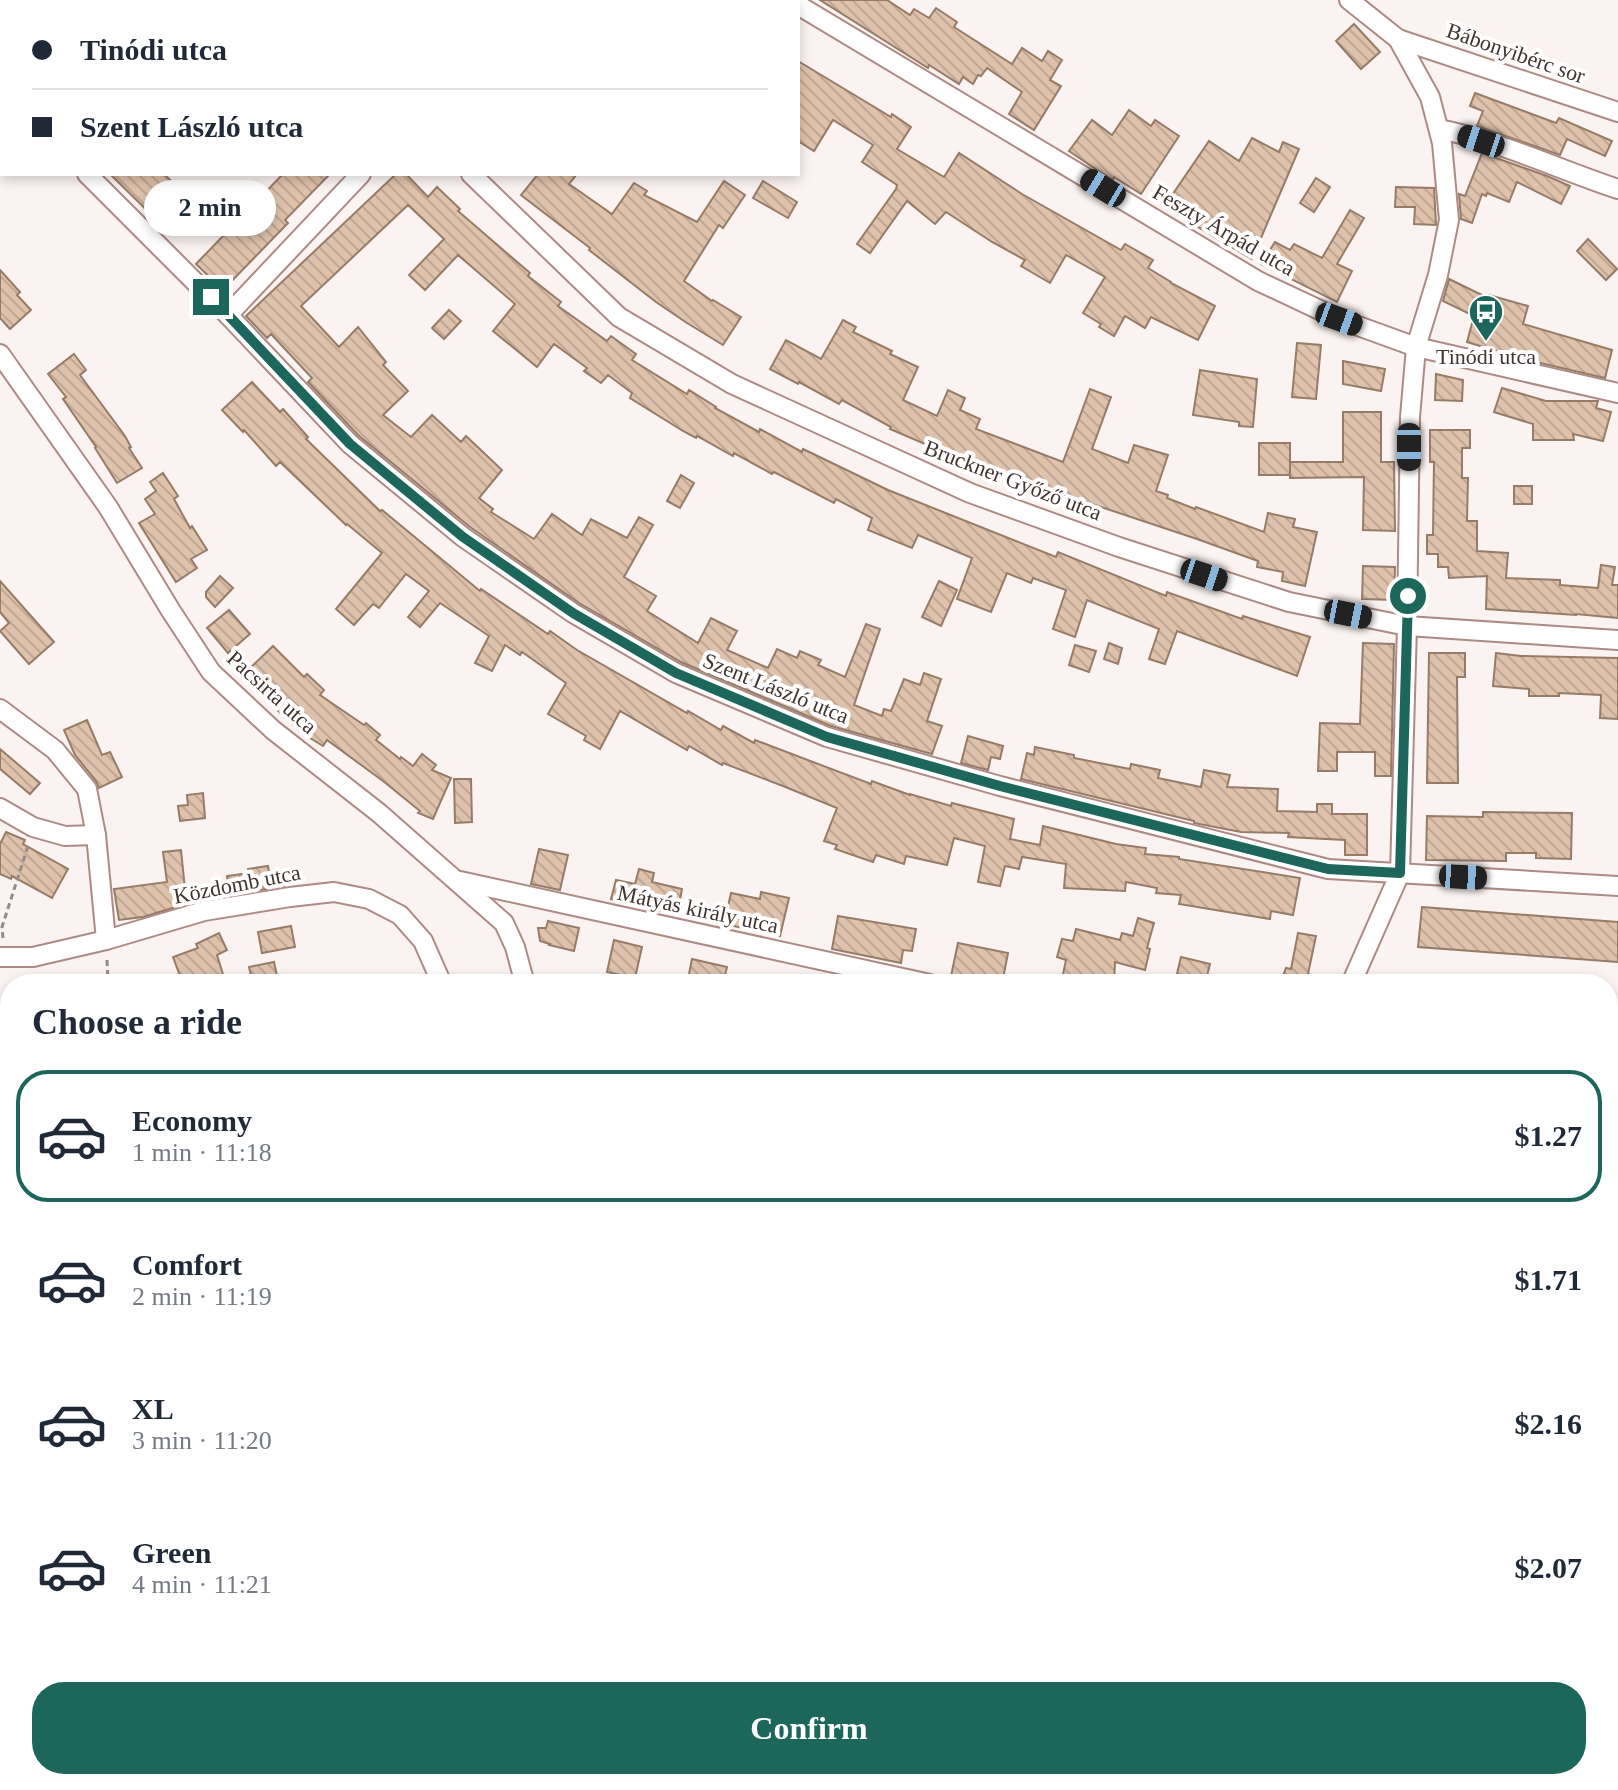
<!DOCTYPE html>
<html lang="en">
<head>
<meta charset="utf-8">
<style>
  body { margin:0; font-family:Georgia,serif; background:#f6f6f7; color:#1f2937; height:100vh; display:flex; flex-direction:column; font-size:30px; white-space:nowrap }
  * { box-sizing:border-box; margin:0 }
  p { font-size:26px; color:#747a83 }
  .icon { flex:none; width:44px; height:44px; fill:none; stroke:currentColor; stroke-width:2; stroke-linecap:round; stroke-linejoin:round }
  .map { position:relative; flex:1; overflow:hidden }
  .panel { position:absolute; left:0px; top:974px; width:1618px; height:816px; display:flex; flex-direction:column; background:#fff; border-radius:32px 32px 0 0; box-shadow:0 4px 12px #0003 }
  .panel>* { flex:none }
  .banner { position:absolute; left:0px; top:0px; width:800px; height:176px; box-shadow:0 4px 12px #0003; display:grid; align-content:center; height:176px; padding:0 32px; background:#fff }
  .end { position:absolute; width:36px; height:36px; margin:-18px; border:10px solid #1d665c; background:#fff; box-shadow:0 0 0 4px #fff }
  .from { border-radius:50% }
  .bubble { position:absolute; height:56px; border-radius:28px; background:#fff; box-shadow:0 4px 12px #0003; font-size:26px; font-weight:600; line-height:56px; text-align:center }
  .car { position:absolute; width:24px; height:48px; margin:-24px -12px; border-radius:10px; box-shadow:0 0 6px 2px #0007; background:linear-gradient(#222 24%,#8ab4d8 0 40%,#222 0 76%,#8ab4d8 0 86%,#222 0) }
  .banner b { display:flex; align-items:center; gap:28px; height:76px; font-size:30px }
  .banner b+b { border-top:2px solid #e0e1e3 }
  .banner i { width:20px; height:20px; background:#1f2937 }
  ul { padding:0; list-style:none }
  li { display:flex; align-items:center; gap:24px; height:132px; margin:0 16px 12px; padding:0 16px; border:4px solid transparent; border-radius:32px }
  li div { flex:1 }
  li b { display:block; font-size:30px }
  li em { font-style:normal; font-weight:600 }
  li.active { border-color:#1d665c }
  li>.icon { width:72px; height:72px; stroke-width:1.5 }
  h2 { padding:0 32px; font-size:36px; line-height:96px }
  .primary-button { display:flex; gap:16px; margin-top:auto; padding:16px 32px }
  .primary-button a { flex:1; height:92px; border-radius:32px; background:#1d665c; color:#fff; font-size:32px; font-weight:600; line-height:92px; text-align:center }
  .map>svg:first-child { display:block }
</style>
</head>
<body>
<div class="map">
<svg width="1618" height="1790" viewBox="0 0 1618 1790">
  <defs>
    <pattern id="grass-dots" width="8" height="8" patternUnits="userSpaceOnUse" patternTransform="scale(2)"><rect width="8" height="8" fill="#d4c394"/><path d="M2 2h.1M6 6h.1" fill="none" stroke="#ae9f79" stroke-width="1.8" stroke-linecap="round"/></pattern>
    <pattern id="cemetery-stones" width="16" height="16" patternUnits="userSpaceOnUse" patternTransform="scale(2)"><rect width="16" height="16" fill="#d4c394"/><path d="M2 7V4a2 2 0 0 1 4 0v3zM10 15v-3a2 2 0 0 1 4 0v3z" fill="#ae9f79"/></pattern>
    <pattern id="park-tufts" width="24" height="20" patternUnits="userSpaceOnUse" patternTransform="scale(2)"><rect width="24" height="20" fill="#d4c394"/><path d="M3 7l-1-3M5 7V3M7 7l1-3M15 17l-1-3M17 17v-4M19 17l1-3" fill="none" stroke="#ae9f79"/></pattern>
    <pattern id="building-back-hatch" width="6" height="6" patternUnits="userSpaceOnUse" patternTransform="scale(2)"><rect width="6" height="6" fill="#dec2ac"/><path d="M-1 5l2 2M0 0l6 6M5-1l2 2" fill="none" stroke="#c0a794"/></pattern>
  </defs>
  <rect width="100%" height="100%" fill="#fbf3f1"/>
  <polygon fill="url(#grass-dots)" points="0,1018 10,1018 10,1254 0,1258"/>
  <polygon fill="url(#cemetery-stones)" points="0,1650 10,1650 10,1780 387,1780 387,1781 363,1790 0,1790"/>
  <g fill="url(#park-tufts)">
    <polygon points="1608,1612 1618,1612 1618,1725 1608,1727"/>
    <polygon points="387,1780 1179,1780 1119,1790 363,1790"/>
  </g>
  <g fill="url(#building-back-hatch)" stroke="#967c67" stroke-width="2">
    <polygon points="820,0 887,0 910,15 914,9 929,18 936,8 957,22 954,27 1012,64 1022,48 1042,61 1048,51 1062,60 1050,80 1061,86 1034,130 1009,114 1022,92 987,68 981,76 978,75 973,84 963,77 959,84 929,65 928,68"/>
    <polygon points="1354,24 1380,52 1361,69 1336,41"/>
    <polygon points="798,61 891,117 892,114 911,127 897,149 944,177 959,153 1022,194 1121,250 1125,244 1153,260 1148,268 1171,282 1171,283 1215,306 1198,340 1151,317 1145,328 1125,316 1114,336 1099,327 1101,324 1083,313 1105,277 1066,255 1050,283 1021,266 1025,260 992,242 946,212 935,224 907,201 870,253 857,244 896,189 897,185 862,162 873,145 833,120 814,151 798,141"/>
    <polygon points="1475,93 1556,123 1559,118 1612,141 1605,156 1567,139 1560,155 1477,126 1483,111 1470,106"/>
    <polygon points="1129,110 1151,126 1155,120 1179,136 1141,194 1114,177 1113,180 1097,170 1069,151 1092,120 1112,135"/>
    <polygon points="1252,138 1279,152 1283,142 1299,149 1252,259 1164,207 1209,141 1239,161"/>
    <polygon points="1482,153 1547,176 1570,186 1561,204 1517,182 1509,202 1487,193 1486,196 1482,194 1472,223 1461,219 1459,194 1465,196"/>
    <polygon points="110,174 164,174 197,206 170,233"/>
    <polygon points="283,174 330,174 285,220 288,223 223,290 196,264"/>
    <polygon points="396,174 406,174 428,197 437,187 460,209 458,211 530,273 528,276 561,302 558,306 607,341 611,336 636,354 632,360 687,394 689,390 716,407 715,408 759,432 760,429 802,452 803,449 888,490 1056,557 1058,552 1166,596 1167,592 1242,619 1243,616 1310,637 1297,676 1177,631 1165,664 1149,659 1159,629 1087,600 1075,637 1053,629 1066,590 1033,578 1031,583 1007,573 991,612 957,599 972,558 918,535 912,548 868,530 872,518 836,499 834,503 774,472 772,474 734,453 733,456 697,436 696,438 683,431 630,398 632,393 608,375 601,383 584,371 587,368 554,344 537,367 493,331 515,304 458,255 425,290 409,275 444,239 408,205 301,306 339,347 358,327 386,362 383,365 408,391 383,415 411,437 432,415 461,442 466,436 502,470 479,498 493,509 491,512 534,539 552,514 582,535 591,519 627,538 639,517 653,525 624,577 656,596 647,611 698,643 711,618 737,631 727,650 768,668 777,649 797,658 800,651 821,660 818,665 845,677 866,624 880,629 854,705 882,716 884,709 891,711 904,679 920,685 924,673 941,679 927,721 942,726 932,754 831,726 681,662 579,603 470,527 358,435 308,382 312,378 271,334 267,338 246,316"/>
    <polygon points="538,174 577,174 569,184 612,214 634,183 647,191 644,195 697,222 724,181 745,195 723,228 719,225 684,281 712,301 713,300 741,317 723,345 687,323 656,302 589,250 590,248 521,195"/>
    <polygon points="1316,178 1330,187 1314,212 1300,203"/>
    <polygon points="763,181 797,202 788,218 753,198"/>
    <polygon points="1396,187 1434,188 1436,225 1414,224 1415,207 1395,207"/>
    <polygon points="1350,210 1364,218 1337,264 1352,271 1337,302 1261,264 1275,242 1290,250 1294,244 1322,258"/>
    <polygon points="1588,239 1617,269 1606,280 1577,251"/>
    <polygon points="0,270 20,292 17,295 31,310 10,329 0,318"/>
    <polygon points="1449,279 1488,298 1489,295 1528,306 1523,324 1612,350 1605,378 1523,359 1467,342 1474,316 1443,301"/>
    <polygon points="449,310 461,321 444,339 432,328"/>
    <polygon points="843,320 856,327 853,332 892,351 890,354 918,367 903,400 937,416 948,390 965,398 960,410 980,419 976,429 1063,462 1090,389 1111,397 1092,449 1128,463 1134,445 1168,455 1156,491 1168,495 1167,498 1195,509 1196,507 1264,532 1268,513 1295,519 1293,527 1317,532 1305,586 1282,581 1283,572 1257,567 1258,561 1197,539 1047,489 1046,491 963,458 962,460 890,429 891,427 842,400 839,404 799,382 798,384 770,369 786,340 821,359"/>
    <polygon points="1297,343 1321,345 1316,399 1292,397"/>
    <polygon points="74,354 86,370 80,375 125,436 131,447 129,448 142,468 117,483 95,448 96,447 63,399 66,397 48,374"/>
    <polygon points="1343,361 1385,369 1381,391 1343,384"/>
    <polygon points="1200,370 1257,379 1253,427 1239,426 1239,422 1193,415"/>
    <polygon points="1436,374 1463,380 1462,401 1435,400"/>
    <polygon points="252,382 280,412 283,409 308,437 306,439 380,511 382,510 480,591 481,589 548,634 550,631 577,650 687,713 688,711 721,730 723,726 754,743 755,740 871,784 872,781 910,795 910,794 951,806 952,803 1014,819 1010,839 1040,845 1043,826 1116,844 1146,848 1145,854 1179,857 1179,859 1300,878 1293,915 1271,911 1270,919 1179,904 1181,895 1156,893 1157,888 1126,882 1125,891 1064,888 1066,864 1022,857 1019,869 1005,866 1000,886 978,882 985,846 954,838 947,865 906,856 904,864 876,855 873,862 835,849 837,845 824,841 837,808 783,786 723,763 722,765 689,746 687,750 620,711 600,749 584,740 586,736 548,714 566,683 522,652 520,655 505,645 492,671 475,663 489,636 440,603 420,627 408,617 429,591 406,574 379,608 373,604 354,625 336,609 382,553 347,524 346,525 280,462 276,466 244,430 243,432 222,410"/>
    <polygon points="1502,388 1546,401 1598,401 1596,408 1611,412 1603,441 1573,434 1574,440 1533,440 1533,424 1494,412"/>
    <polygon points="1343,412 1381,412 1381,462 1394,462 1395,531 1363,530 1364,477 1290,478 1290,462 1343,462"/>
    <polygon points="1430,430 1470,430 1470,448 1462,448 1462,478 1468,478 1467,521 1477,521 1477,551 1508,553 1506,578 1560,580 1560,585 1598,588 1601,565 1615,567 1612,585 1618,585 1618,618 1576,614 1576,615 1486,609 1487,576 1449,578 1448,567 1438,567 1438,554 1427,554 1427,535 1433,535 1434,462 1430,462"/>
    <rect x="1259" y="443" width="31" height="32"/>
    <polygon points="163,473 178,496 174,499 190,528 192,526 207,550 191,559 197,568 176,582 139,523 155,514 145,499 156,491 150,482"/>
    <polygon points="681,475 694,483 680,508 667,501"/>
    <rect x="1514" y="486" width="18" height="18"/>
    <polygon points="1363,566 1395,567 1394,600 1362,599"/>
    <polygon points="220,576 233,588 215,607 206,597 206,592"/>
    <polygon points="0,581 54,642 29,664 0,631 9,623 0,612"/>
    <polygon points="939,581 957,590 941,626 922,617"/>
    <polygon points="229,610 250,634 228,653 207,628"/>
    <polygon points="1109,643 1122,648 1118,664 1104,659"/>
    <polygon points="1363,643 1394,644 1391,776 1375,776 1375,752 1337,752 1337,771 1318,771 1320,723 1360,724"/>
    <polygon points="1075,645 1096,651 1089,672 1069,665"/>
    <polygon points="273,646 304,677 307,674 324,690 320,695 364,725 366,723 380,735 376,740 400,759 401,757 413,766 422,754 436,765 432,770 451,778 433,819 418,813 420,811 383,781 327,740 323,746 302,733 275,708 276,706 244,674"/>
    <polygon points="1429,653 1465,653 1465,677 1457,677 1458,783 1427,783"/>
    <polygon points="1496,653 1521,656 1618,658 1618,719 1600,718 1601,695 1559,693 1559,696 1529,696 1529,689 1493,686"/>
    <polygon points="87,720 102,755 110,752 122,777 99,788 96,781 75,755 64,730"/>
    <polygon points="968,736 1003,746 1000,759 991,757 988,770 961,763"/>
    <polygon points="1035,747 1074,755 1074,758 1130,769 1131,764 1160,770 1158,778 1201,787 1204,770 1230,775 1227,787 1278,789 1277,811 1317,812 1317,804 1332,804 1332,814 1367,814 1367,855 1345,855 1345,840 1288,837 1289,833 1241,832 1194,823 1194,821 1021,779 1027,753 1034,755"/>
    <polygon points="0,749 40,783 30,794 0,769"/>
    <polygon points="454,779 471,779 472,822 455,823"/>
    <polygon points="203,793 205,818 180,821 178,806 188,805 187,795"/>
    <polygon points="1483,812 1572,813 1571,859 1536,858 1536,853 1506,853 1506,861 1426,860 1427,816 1483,817"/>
    <polygon points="6,832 25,840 23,844 68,869 52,898 12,876 11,879 0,874 0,844"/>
    <polygon points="539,849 568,855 560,890 531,884"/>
    <polygon points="181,850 185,889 197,887 199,900 143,917 119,920 114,889 167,882 163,852"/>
    <polygon points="268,866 270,877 282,875 284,886 229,895 227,876 249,873 248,869"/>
    <polygon points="639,869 654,873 652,882 682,889 677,915 611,899 616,880 635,884"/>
    <polygon points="761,892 789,898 780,936 724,924 731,893 760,899"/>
    <polygon points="1422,907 1618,922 1618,962 1418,947"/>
    <polygon points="838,916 916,929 912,951 903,950 901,963 832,949"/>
    <polygon points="1138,918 1154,923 1147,948 1150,949 1145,970 1115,962 1114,984 1061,984 1066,960 1057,957 1062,939 1073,941 1076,929 1120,940 1122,933 1133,936"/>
    <polygon points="548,921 579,928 574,951 549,945 550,944 540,941 538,928 546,928"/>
    <polygon points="291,926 295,947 262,953 258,932"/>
    <polygon points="219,933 227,950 217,955 226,984 183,984 173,957 198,948 196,944"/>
    <polygon points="1298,933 1316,936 1308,974 1327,980 1327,984 1280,984 1286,968 1291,969"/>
    <polygon points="614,940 642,947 635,978 607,972"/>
    <polygon points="958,943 1008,953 1002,984 988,984 951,976"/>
    <polygon points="1181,957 1210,964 1205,984 1181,984 1183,975 1177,974"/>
    <polygon points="692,959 727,967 723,984 687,984"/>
    <polygon points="274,962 278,980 253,984 249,967"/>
  </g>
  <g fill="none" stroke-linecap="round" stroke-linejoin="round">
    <defs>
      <g id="service">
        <polyline points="1608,1086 1618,1088"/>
        <polyline points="1044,1780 1048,1790"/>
        <polyline points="1015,1790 1022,1780"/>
      </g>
      <g id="minor">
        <polyline points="301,0 303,2"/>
        <polyline points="1349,0 1398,39 1618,112"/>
        <polyline points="507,2 508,0"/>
        <polyline points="798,5 1258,281 1339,319 1416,347 1618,393"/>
        <polyline points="0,87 2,89"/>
        <path d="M 1439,129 C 1497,140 1560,170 1618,189"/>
        <polyline points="87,174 228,315 350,444 463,537 573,613 676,673 827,737 1000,786 1328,869 1618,886"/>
        <polyline points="471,174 619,317 732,384 970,493 1119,547 1289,602 1407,626 1618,640"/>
        <polyline points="228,315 361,174"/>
        <polyline points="0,354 108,507 171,611 211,672 273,730 379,813 504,923 515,947 525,984"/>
        <polyline points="0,709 55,750 87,789 96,835 106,940"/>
        <polyline points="0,808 33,827 65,836 96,835"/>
        <polyline points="460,881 930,984"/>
        <polyline points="0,957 33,957 106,940 204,911 290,897 334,892 369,899 400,915 423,941 442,984"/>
        <polyline points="1351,984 1400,873 1407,626 1410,417 1416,347 1438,275 1449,220 1442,143 1430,97 1398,39"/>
        <polyline points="1608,1133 1618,1135"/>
        <polyline points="0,1274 10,1269"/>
        <polyline points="0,1468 10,1467"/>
        <polyline points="1608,1585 1618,1585"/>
        <polyline points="1429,1780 1431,1790"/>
        <polyline points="1454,1790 1461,1780"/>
      </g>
      <g id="tertiary">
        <polyline points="1608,1749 1618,1747"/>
        <polyline points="1305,1790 1382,1780"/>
      </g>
    </defs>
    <use href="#service" stroke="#ad8a84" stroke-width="13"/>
    <use href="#minor" stroke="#ad8a84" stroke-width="22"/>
    <use href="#tertiary" stroke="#ad8a84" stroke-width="26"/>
    <g stroke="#968a88" stroke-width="3" stroke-dasharray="6 4" stroke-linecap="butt">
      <polyline points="3,938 2,927 28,846"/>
      <polyline points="107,960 108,984"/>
      <polyline points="1608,1183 1618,1185"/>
      <polyline points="1608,1496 1618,1496"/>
      <polyline points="1608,1649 1618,1643"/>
      <polyline points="0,1655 10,1654"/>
      <polyline points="0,1756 10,1755"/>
      <polyline points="420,1790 420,1780"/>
    </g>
    <use href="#service" stroke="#fff" stroke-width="9"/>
    <use href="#minor" stroke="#fff" stroke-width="18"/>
    <use href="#tertiary" stroke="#fff" stroke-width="22"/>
  </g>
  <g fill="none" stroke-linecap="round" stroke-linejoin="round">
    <polyline stroke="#1d665c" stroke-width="10" points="211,297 350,444 463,537 573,613 676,673 827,737 1000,786 1328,869 1400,873 1408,596"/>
  </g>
  <defs>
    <symbol id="bus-pin" viewBox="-11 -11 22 30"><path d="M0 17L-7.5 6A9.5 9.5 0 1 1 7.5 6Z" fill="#1d665c" stroke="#fff"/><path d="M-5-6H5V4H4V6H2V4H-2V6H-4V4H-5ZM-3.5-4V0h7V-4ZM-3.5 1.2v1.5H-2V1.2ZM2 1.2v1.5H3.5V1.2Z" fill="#fff"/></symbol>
  </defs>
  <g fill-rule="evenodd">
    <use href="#bus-pin" x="1466" y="292" width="40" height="54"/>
  </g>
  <g text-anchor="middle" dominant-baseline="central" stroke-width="8" stroke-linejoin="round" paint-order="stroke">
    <g font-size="22" fill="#423331" stroke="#fff">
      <text transform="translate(1516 53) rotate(19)">Bábonyibérc sor</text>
      <text transform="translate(1224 230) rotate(30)">Feszty Árpád utca</text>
      <text transform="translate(1013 480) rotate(21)">Bruckner Győző utca</text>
      <text transform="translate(776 688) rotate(22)">Szent László utca</text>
      <text transform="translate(272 692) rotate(42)">Pacsirta utca</text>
      <text transform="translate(237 884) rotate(-11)">Közdomb utca</text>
      <text transform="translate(698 909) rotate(12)">Mátyás király utca</text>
    </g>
    <g font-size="22" fill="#423331" stroke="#fff">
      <text x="1486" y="356">Tinódi utca</text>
    </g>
  </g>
</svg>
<i class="end from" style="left:1408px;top:596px"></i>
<i class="end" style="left:211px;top:297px"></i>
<div class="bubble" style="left:144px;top:180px;width:132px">2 min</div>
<i class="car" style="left:1481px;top:141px;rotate:288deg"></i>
<i class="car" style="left:1103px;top:188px;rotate:301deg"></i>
<i class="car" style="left:1339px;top:319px;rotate:110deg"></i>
<i class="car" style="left:1409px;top:447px;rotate:180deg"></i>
<i class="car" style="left:1204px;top:575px;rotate:108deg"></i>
<i class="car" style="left:1348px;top:614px;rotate:101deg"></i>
<i class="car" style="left:1463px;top:877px;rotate:93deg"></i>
<div class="banner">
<b><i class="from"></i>Tinódi utca</b>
<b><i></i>Szent László utca</b>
</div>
<section class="panel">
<h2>Choose a ride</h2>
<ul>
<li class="active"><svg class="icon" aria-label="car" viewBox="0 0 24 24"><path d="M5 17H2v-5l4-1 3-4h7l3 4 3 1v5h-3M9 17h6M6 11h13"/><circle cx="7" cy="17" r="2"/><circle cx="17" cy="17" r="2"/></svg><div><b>Economy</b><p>1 min · 11:18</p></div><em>$1.27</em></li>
<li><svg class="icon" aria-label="car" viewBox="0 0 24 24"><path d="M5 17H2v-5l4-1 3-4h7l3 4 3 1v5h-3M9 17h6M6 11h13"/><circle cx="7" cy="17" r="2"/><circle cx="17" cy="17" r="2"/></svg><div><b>Comfort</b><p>2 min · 11:19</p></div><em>$1.71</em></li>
<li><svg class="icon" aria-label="car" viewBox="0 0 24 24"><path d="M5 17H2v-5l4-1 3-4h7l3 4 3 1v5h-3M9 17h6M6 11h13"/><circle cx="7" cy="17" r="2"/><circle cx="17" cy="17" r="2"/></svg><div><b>XL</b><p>3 min · 11:20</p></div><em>$2.16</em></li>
<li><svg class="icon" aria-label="car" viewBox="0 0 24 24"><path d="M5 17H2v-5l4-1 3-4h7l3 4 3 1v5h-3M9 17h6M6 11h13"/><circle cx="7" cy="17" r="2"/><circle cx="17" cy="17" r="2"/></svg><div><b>Green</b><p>4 min · 11:21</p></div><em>$2.07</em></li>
</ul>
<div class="primary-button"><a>Confirm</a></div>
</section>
</div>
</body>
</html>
